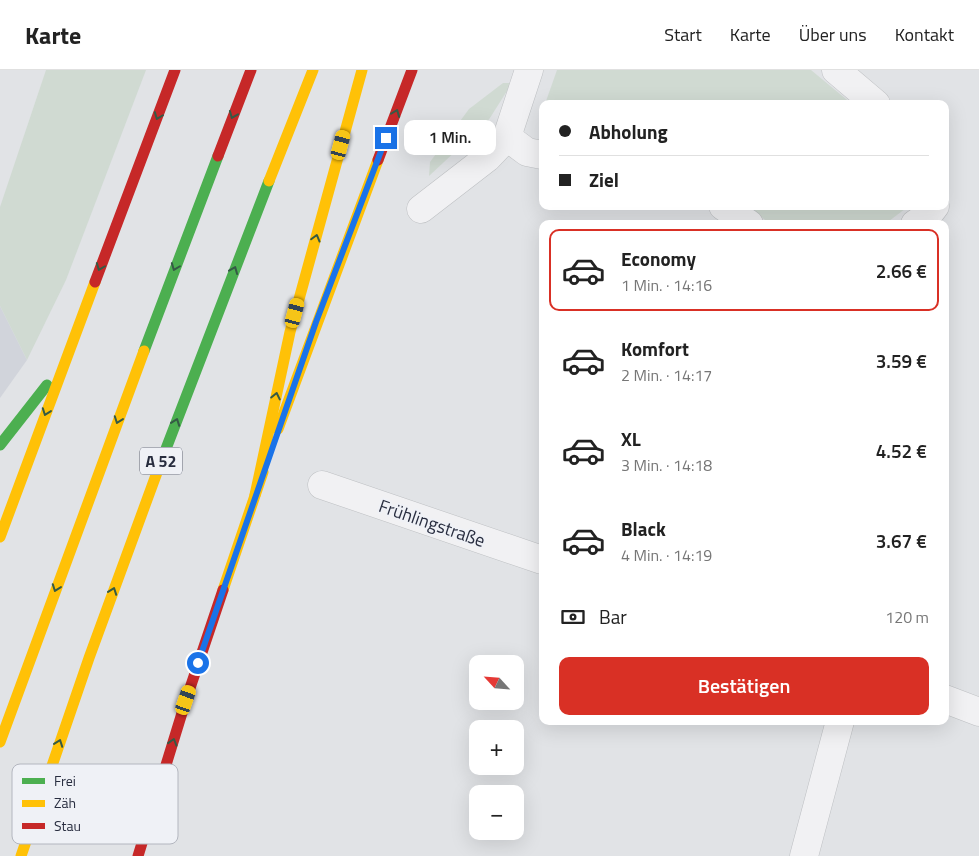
<!DOCTYPE html>
<html lang="de">
<head>
<meta charset="utf-8">
<style>
  body { margin:0; font-family:"Titillium Web",sans-serif; background:#f2f2f2; color:#222; height:100vh; display:flex; flex-direction:column; font-size:19px; white-space:nowrap }
  * { box-sizing:border-box; margin:0 }
  p { font-size:16px; color:#767676 }
  .icon { flex:none; width:28px; height:28px; fill:none; stroke:currentColor; stroke-width:2; stroke-linecap:round; stroke-linejoin:round }
  .map { position:relative; flex:1; overflow:hidden }
  .sheet { position:absolute; left:539px; top:150px; width:410px; height:505px; display:flex; flex-direction:column; background:#fff; border-radius:10px; box-shadow:0 5px 20px #0002 }
  .sheet>* { flex:none }
  .guide { position:absolute; left:539px; top:30px; width:410px; height:110px; border-radius:10px; box-shadow:0 5px 20px #0002; display:grid; align-content:center; height:110px; padding:0 20px; background:#fff }
  .needle { width:32px; rotate:296deg }
  .buttons { position:absolute; left:469px; top:585px; display:grid; gap:10px }
  .buttons a { display:grid; place-items:center; width:55px; height:55px; border-radius:10px; background:#fff; box-shadow:0 5px 20px #0002; font-size:25px }
  .end { position:absolute; width:22px; height:22px; margin:-11px; border:6px solid #1a73e8; background:#fff; box-shadow:0 0 0 2px #fff }
  .from { border-radius:50% }
  .bubble { position:absolute; height:35px; border-radius:10px; background:#fff; box-shadow:0 5px 20px #0002; font-size:16px; font-weight:600; line-height:35px; text-align:center }
  .car { position:absolute; width:15px; height:30px; margin:-15px -8px; border-radius:6px; box-shadow:0 0 4px 1px #0007; background:linear-gradient(#f5c518 24%,#345 0 40%,#f5c518 0 76%,#345 0 86%,#f5c518 0) }
  .guide b { display:flex; align-items:center; gap:18px; height:48px; font-size:19px }
  .guide b+b { border-top:1px solid #e0e0e0 }
  .guide i { width:12px; height:12px; background:#222 }
  ul { padding:9px 0 0; list-style:none }
  li { display:flex; align-items:center; gap:15px; height:82px; margin:0 10px 8px; padding:0 10px; border:2px solid transparent; border-radius:10px }
  li div { flex:1 }
  li b { display:block; font-size:19px }
  li em { font-style:normal; font-weight:600 }
  li.current { border-color:#d93025 }
  li>.icon { width:45px; height:45px; stroke-width:1.5 }
  .pay { display:flex; align-items:center; gap:12px; height:55px; padding:0 20px; font-size:19px }
  .pay p { margin-inline-start:auto }
  .cta { display:flex; gap:10px; margin-top:auto; padding:10px 20px }
  .cta a { flex:1; height:58px; border-radius:10px; background:#d93025; color:#fff; font-size:20px; font-weight:600; line-height:58px; text-align:center }
  header { display:flex; align-items:center; gap:30px; box-sizing:border-box; height:70px; padding:0 25px; background:#fff; border-bottom:1px solid #e0e0e0 }
  header strong { font-size:24px }
  nav { display:flex; gap:28px; margin-inline-start:auto; font-size:18px }
  .map>svg:first-child { display:block }
</style>
</head>
<body>
<header>
<strong>Karte</strong>
<nav><a>Start</a><a>Karte</a><a>Über uns</a><a>Kontakt</a></nav>
</header>
<div class="map">
<svg width="979" height="786" viewBox="0 0 979 786">
  <rect width="100%" height="100%" fill="#e1e3e6"/>
  <polygon fill="#d1d4db" points="0,236 27,290 0,328"/>
  <g fill="#d0dad2">
    <polygon points="46,0 146,0 66,210 27,290 0,236 0,137"/>
    <polygon points="557,0 811,0 852,34 545,34"/>
    <polygon points="503,13 512,13 488,51 429,106 430,92 469,39"/>
    <polygon points="748,136 909,136 885,154 770,154"/>
  </g>
  <g fill="none" stroke-linecap="round" stroke-linejoin="round">
    <defs>
      <g id="street">
        <polyline points="836,0 876,34"/>
        <polyline points="507,67 527,82 542,85"/>
        <polyline points="723,136 749,154"/>
        <polyline points="421,139 487,88 507,67 529,0"/>
        <polyline points="915,154 928,145 935,136"/>
        <polyline points="322,415 542,490"/>
        <polyline points="945,629 979,642"/>
        <polyline points="804,786 840,651"/>
      </g>
    </defs>
    <use href="#street" stroke="#bec0c3" stroke-width="29"/>
    <use href="#street" stroke="#f1f1f3" stroke-width="28"/>
    <g stroke="#4caf50" stroke-width="11">
      <polyline points="144,281 218,86"/>
      <polyline points="0,375 47,315"/>
      <polyline points="159,397 269,111"/>
    </g>
    <g stroke="#ffc107" stroke-width="11">
      <polyline points="269,111 313,0"/>
      <polyline points="278,359 378,90"/>
      <polyline points="255,425 290,262 362,0"/>
      <polyline points="0,467 95,212"/>
      <polyline points="223,520 263,402"/>
      <polyline points="0,672 144,281"/>
      <polyline points="21,786 89,588 159,397"/>
    </g>
    <g stroke="#c62828" stroke-width="11">
      <polyline points="218,86 251,0"/>
      <polyline points="378,90 412,0"/>
      <polyline points="95,212 175,0"/>
      <polyline points="138,786 186,630 223,520"/>
    </g>
  </g>
  <defs><path id="oneway-chevron" d="M-2-3.5L2.5 0L-2 3.5" fill="none" stroke-width="1.6" stroke-linecap="round" stroke-linejoin="round" transform="scale(1.25)"/></defs>
  <g stroke="#355a45">
    <use href="#oneway-chevron" transform="translate(396 43) rotate(-69)"/>
    <use href="#oneway-chevron" transform="translate(233 45) rotate(112)"/>
    <use href="#oneway-chevron" transform="translate(158 46) rotate(111)"/>
    <use href="#oneway-chevron" transform="translate(316 168) rotate(-75)"/>
    <use href="#oneway-chevron" transform="translate(100 197) rotate(111)"/>
    <use href="#oneway-chevron" transform="translate(175 197) rotate(111)"/>
    <use href="#oneway-chevron" transform="translate(234 200) rotate(-68)"/>
    <use href="#oneway-chevron" transform="translate(276 326) rotate(-78)"/>
    <use href="#oneway-chevron" transform="translate(46 342) rotate(110)"/>
    <use href="#oneway-chevron" transform="translate(118 350) rotate(110)"/>
    <use href="#oneway-chevron" transform="translate(176 352) rotate(-70)"/>
    <use href="#oneway-chevron" transform="translate(56 518) rotate(110)"/>
    <use href="#oneway-chevron" transform="translate(113 521) rotate(-70)"/>
    <use href="#oneway-chevron" transform="translate(173 672) rotate(-73)"/>
    <use href="#oneway-chevron" transform="translate(59 673) rotate(-70)"/>
  </g>
  <g fill="none" stroke-linecap="round" stroke-linejoin="round">
    <polyline stroke="#1a73e8" stroke-width="6" points="198,593 316,252 386,68"/>
  </g>
  <g text-anchor="middle" dominant-baseline="central" stroke-width="4" stroke-linejoin="round" paint-order="stroke">
    <rect fill="#eff1f6" stroke="#646876" stroke-width="1" x="140" y="377.5" width="42" height="27" rx="4"/>
    <g font-size="16" font-weight="bold" fill="#282d3f">
      <text x="161" y="391">A 52</text>
    </g>
    <g font-size="18" fill="#282d3f" stroke="#eff1f6">
      <text transform="translate(432 453) rotate(19)">Frühlingstraße</text>
    </g>
  </g>
  <rect x="12" y="694" width="166" height="80" rx="8" fill="#eff1f6" stroke="#b3b6bf" stroke-width="1"/>
  <rect x="22" y="708" width="23" height="6" fill="#4caf50"/>
  <rect x="22" y="730" width="23" height="7" fill="#ffc107"/>
  <rect x="22" y="753" width="23" height="6" fill="#c62828"/>
  <g font-size="14" fill="#282d3f">
    <text x="54" y="716">Frei</text>
    <text x="54" y="738">Zäh</text>
    <text x="54" y="761">Stau</text>
  </g>
</svg>
<div class="buttons">
<a><svg class="needle" viewBox="-14 -14 28 28"><path d="M0-13l5 13h-10z" fill="#e53935"/><path d="M0 13l5-13h-10z" fill="#767676"/></svg></a>
<a>+</a>
<a>−</a>
</div>
<i class="end from" style="left:198px;top:593px"></i>
<i class="end" style="left:386px;top:68px"></i>
<div class="bubble" style="left:404px;top:50px;width:92px">1 Min.</div>
<i class="car" style="left:341px;top:75px;rotate:15deg"></i>
<i class="car" style="left:295px;top:243px;rotate:15deg"></i>
<i class="car" style="left:186px;top:630px;rotate:19deg"></i>
<div class="guide">
<b><i class="from"></i>Abholung</b>
<b><i></i>Ziel</b>
</div>
<section class="sheet">
<ul>
<li class="current"><svg class="icon" aria-label="car" viewBox="0 0 24 24"><path d="M5 17H2v-5l4-1 3-4h7l3 4 3 1v5h-3M9 17h6M6 11h13"/><circle cx="7" cy="17" r="2"/><circle cx="17" cy="17" r="2"/></svg><div><b>Economy</b><p>1 Min. · 14:16</p></div><em>2.66 €</em></li>
<li><svg class="icon" aria-label="car" viewBox="0 0 24 24"><path d="M5 17H2v-5l4-1 3-4h7l3 4 3 1v5h-3M9 17h6M6 11h13"/><circle cx="7" cy="17" r="2"/><circle cx="17" cy="17" r="2"/></svg><div><b>Komfort</b><p>2 Min. · 14:17</p></div><em>3.59 €</em></li>
<li><svg class="icon" aria-label="car" viewBox="0 0 24 24"><path d="M5 17H2v-5l4-1 3-4h7l3 4 3 1v5h-3M9 17h6M6 11h13"/><circle cx="7" cy="17" r="2"/><circle cx="17" cy="17" r="2"/></svg><div><b>XL</b><p>3 Min. · 14:18</p></div><em>4.52 €</em></li>
<li><svg class="icon" aria-label="car" viewBox="0 0 24 24"><path d="M5 17H2v-5l4-1 3-4h7l3 4 3 1v5h-3M9 17h6M6 11h13"/><circle cx="7" cy="17" r="2"/><circle cx="17" cy="17" r="2"/></svg><div><b>Black</b><p>4 Min. · 14:19</p></div><em>3.67 €</em></li>
</ul>
<div class="pay"><svg class="icon" aria-label="cash" viewBox="0 0 24 24"><path d="M3 7h18v10H3z"/><circle cx="12" cy="12" r="2"/></svg>Bar<p>120 m</p></div>
<div class="cta"><a>Bestätigen</a></div>
</section>
</div>
</body>
</html>
